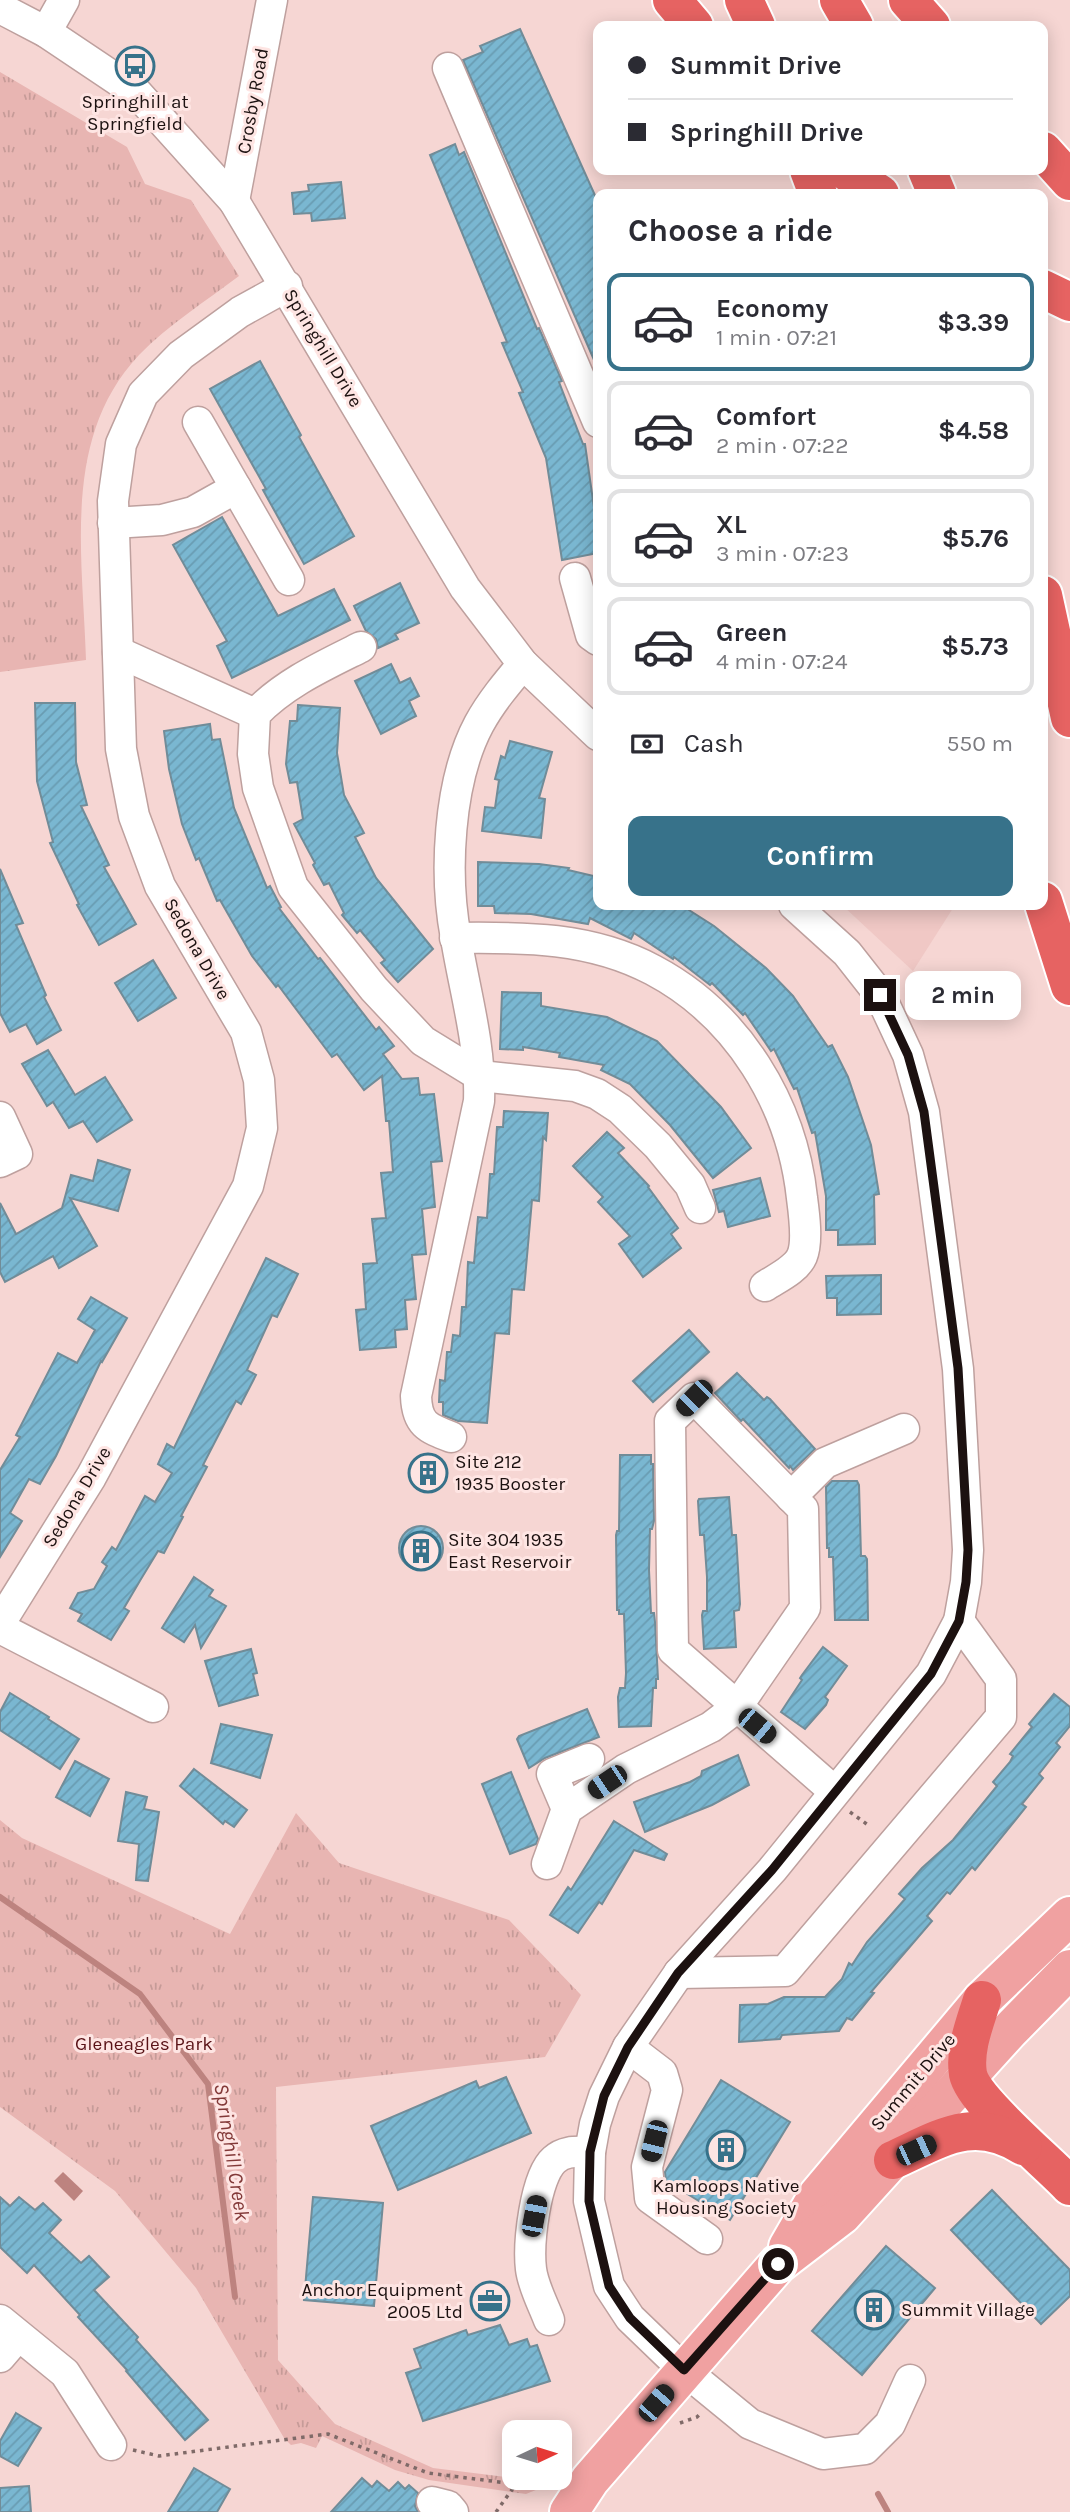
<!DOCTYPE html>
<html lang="en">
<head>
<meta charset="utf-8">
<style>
  body { margin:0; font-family:Karla,sans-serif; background:#f2f2f3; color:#2b2b33; height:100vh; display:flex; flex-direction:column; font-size:26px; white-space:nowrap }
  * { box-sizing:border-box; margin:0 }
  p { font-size:23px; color:#7c7c81 }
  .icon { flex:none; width:38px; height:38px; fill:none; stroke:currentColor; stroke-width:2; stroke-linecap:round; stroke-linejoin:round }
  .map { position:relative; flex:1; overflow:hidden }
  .sheet { position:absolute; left:593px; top:189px; width:455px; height:721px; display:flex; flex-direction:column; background:#fff; border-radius:14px; box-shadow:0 4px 18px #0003 }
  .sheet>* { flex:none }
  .hud { position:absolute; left:593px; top:21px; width:455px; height:154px; border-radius:14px; box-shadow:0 4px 18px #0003; display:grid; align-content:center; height:154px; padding:0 35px; background:#fff }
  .needle { width:46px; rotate:86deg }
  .tools { position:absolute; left:502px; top:2420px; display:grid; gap:14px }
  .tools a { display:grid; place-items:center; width:70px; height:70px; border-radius:14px; background:#fff; box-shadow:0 4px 18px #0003; font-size:35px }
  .end { position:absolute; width:32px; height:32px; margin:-16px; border:9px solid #1c1110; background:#fff; box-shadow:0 0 0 4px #fff }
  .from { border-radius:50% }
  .bubble { position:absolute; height:49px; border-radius:14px; background:#fff; box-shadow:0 4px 18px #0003; font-size:23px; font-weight:700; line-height:49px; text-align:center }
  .car { position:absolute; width:21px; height:42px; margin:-21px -10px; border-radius:9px; box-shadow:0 0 5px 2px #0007; background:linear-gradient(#222 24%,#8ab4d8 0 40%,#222 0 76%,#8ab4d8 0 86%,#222 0) }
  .hud b { display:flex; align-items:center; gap:24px; height:66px; font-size:26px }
  .hud b+b { border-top:2px solid #e1e1e2 }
  .hud i { width:18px; height:18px; background:#2b2b33 }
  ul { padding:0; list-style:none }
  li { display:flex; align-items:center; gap:21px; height:98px; margin:0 14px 10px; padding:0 21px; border:4px solid #e1e1e2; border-radius:14px }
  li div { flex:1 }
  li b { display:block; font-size:26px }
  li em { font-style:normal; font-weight:700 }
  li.on { border-color:#37728a }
  li>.icon { width:63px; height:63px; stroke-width:1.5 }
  h2 { padding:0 35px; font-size:32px; line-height:84px }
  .pay { display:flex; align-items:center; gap:18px; height:77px; padding:0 35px; font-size:26px }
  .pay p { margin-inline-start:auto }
  .action { display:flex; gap:14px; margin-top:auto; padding:14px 35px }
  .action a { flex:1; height:80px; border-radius:14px; background:#37728a; color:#fff; font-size:28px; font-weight:700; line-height:80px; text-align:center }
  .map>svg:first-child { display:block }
</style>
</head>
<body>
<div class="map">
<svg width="1070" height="2512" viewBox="0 0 1070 2512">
  <defs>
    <pattern id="park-tufts" width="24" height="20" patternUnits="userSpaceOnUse" patternTransform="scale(1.75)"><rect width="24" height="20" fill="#e8b5b2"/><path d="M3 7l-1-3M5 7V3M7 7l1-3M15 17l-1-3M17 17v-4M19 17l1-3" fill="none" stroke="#c69b98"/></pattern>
    <pattern id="building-hatch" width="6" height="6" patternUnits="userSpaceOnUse" patternTransform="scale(1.75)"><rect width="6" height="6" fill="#7ab7d1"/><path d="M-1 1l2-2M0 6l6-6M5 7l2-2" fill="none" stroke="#699cb2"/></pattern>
  </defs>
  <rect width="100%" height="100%" fill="#f6d6d3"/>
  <polygon fill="#f0c8c5" points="842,905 955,905 913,971"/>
  <g fill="url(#park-tufts)">
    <path d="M 0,72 L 127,147 L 145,184 L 191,200 L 239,276 C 206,301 168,325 139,355 C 61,438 83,556 86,660 L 0,672 Z"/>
    <polygon points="296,1813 339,1863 509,1920 581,1995 545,2057 276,2087 278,2360 335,2424 433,2468 523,2479 560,2478 558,2481 526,2494 429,2480 395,2470 322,2436 316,2448 301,2443 291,2445 284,2438 196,2288 115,2191 0,2107 0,1820 22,1838 230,1934"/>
  </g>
  <polygon fill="#bd837f" points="63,2172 83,2191 74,2201 54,2181"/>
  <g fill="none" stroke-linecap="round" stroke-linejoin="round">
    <g stroke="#bd837f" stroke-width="6">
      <polyline points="0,1897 140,1994 208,2084 235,2297"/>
      <polyline points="878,2494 888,2512"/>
    </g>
  </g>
  <g fill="url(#building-hatch)" stroke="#718c98" stroke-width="2">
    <polygon points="520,29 598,202 598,369 463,60 483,52 480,46"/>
    <polygon points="455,144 459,155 464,152 537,329 539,328 562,381 559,382 583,444 585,444 598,536 598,553 562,560 546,458 519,393 523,392 502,343 507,342 430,155"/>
    <polygon points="341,182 345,218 312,221 311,213 294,214 292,193 309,191 308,185"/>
    <polygon points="260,361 301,435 299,437 354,536 304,564 263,490 266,489 210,389"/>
    <polygon points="222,517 278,616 334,589 350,620 232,678 217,646 227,641 173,545"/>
    <polygon points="400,583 419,623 395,634 398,639 378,648 376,639 366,631 354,606"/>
    <polygon points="391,664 400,683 410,678 419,696 409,701 416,716 381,734 355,681"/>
    <polygon points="35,703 75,703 76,762 87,805 81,806 109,865 104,867 136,924 99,945 77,905 79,904 50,843 53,842 37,781"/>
    <polygon points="298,705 340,708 337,753 344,795 364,833 355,837 376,878 433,949 398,982 381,963 385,960 360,930 357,933 342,915 344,913 329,883 324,885 313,865 315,863 294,824 303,819 297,782 290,783 286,764 290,721 297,721"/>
    <polygon points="210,724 212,740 220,739 234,808 267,888 270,886 281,907 279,908 318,959 320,958 376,1030 379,1027 394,1046 383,1054 402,1079 418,1078 420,1095 434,1094 442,1161 431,1162 435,1207 422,1209 426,1254 412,1255 416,1299 405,1300 407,1329 395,1330 396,1347 360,1350 356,1310 366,1309 363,1264 377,1263 372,1219 386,1218 381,1173 393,1172 389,1121 386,1121 382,1076 364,1090 337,1054 332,1057 278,985 276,987 252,956 220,900 217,901 199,858 196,860 182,824 169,769 164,731"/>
    <polygon points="510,741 552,752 539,798 545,799 541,838 482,831 485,807 495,808 499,780 495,779 501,756 505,758"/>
    <polygon points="478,862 539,864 569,868 568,870 598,877 598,905 681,905 714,926 766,968 793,996 828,1047 832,1045 848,1077 871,1145 879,1194 874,1195 875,1244 838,1245 838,1230 826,1230 826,1196 815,1132 812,1133 797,1088 794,1089 774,1049 771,1051 745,1013 743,1015 712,983 710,985 674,957 673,959 634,933 631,939 590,918 588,924 531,914 495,913 494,906 478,906"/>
    <polygon points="0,869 23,923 16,925 46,995 44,997 61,1030 37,1044 26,1024 10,1032 0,1013"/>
    <polygon points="153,960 176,998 138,1021 115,983"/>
    <polygon points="502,992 541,993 541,1006 607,1017 657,1041 721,1107 751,1148 713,1178 670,1125 630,1084 601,1070 604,1065 559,1057 560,1053 523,1047 523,1050 500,1049"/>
    <polygon points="48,1050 75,1095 105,1077 132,1120 97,1142 83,1121 69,1128 53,1102 47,1106 22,1064"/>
    <polygon points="504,1111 548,1113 546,1140 543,1137 539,1201 532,1200 524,1290 512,1289 509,1334 495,1333 487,1423 458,1421 443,1415 443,1402 439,1402 440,1380 445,1381 447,1352 451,1352 453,1335 460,1336 462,1307 466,1307 468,1262 474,1263 478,1217 487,1218 490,1174 494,1174 497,1127 503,1127"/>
    <polygon points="607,1132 624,1148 618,1153 649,1186 648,1187 678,1228 671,1234 681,1248 643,1277 619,1244 630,1236 598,1202 603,1197 573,1166"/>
    <polygon points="98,1160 130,1170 118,1211 70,1198 97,1246 59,1268 53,1256 5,1282 0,1272 0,1203 16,1234 62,1208 71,1175 93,1181"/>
    <polygon points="760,1178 770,1216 728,1227 724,1211 719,1212 713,1190"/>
    <polygon points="266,1258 298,1274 277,1317 272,1315 247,1370 256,1375 241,1404 236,1401 203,1465 207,1467 181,1516 183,1517 164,1553 158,1551 141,1579 124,1608 129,1611 111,1640 78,1621 82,1614 70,1608 78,1593 94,1589 107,1566 102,1562 112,1547 116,1550 145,1496 155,1502 172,1473 158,1464 167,1444 174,1448"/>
    <polygon points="881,1275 881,1314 837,1315 837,1298 827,1298 826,1276"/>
    <polygon points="91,1297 127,1318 102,1362 101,1361 56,1456 40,1484 29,1479 10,1513 22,1521 0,1557 0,1470 20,1437 16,1435 58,1353 77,1363 95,1330 78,1319"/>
    <polygon points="689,1330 709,1352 653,1402 633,1381"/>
    <polygon points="737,1373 764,1400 767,1397 770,1399 815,1449 793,1470 790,1466 789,1468 743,1419 741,1421 715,1393"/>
    <polygon points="620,1455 651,1455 651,1464 653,1464 654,1521 652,1529 650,1529 649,1570 651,1613 654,1613 655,1622 658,1679 656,1679 656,1688 653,1688 651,1726 619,1727 618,1697 620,1688 625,1688 626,1673 624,1614 619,1614 619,1610 617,1610 616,1535 617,1531 619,1531"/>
    <polygon points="832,1481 857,1481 859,1485 861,1556 865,1556 867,1559 868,1620 835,1620 833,1557 829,1557 829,1548 827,1548 826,1487"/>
    <polygon points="729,1497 732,1535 736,1535 738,1568 740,1604 739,1610 734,1611 736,1647 704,1649 702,1615 703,1611 707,1611 707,1577 704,1535 700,1535 698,1501 699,1499"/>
    <circle cx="421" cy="1548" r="22"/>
    <polygon points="194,1577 213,1590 209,1596 226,1606 201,1648 195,1625 184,1642 162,1628"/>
    <polygon points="823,1647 847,1666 825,1697 828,1700 826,1705 805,1729 781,1712 802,1680 800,1678 802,1675"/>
    <polygon points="251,1649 257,1673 253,1674 258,1695 219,1706 205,1661"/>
    <polygon points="10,1693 49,1717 48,1719 79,1739 60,1769 0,1730 0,1712"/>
    <polygon points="1054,1694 1070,1707 1070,1726 1056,1743 1060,1747 1039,1774 1043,1778 1022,1804 1026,1807 975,1870 972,1867 950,1894 947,1892 927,1916 932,1921 871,1992 874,1993 852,2020 847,2018 839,2031 782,2035 780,2039 739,2042 740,2005 768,2004 784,1997 825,1997 842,1979 849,1963 852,1965 867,1942 905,1899 899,1894 922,1868 953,1840 997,1786 993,1782 1010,1762 1013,1756 1010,1754 1032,1727 1029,1724"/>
    <polygon points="587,1709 599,1737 545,1758 529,1768 517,1739 519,1736"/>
    <polygon points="221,1724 272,1735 260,1778 211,1763"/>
    <polygon points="738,1755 749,1785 712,1805 645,1832 634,1802 690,1782 701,1776 702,1771"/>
    <polygon points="75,1761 109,1779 90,1816 56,1797"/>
    <polygon points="194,1769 247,1810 234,1827 225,1821 223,1824 180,1786"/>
    <polygon points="511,1772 538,1839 536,1844 510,1854 482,1784"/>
    <polygon points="126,1792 147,1797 144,1809 159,1812 148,1881 136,1880 139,1844 118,1841"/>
    <polygon points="614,1821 667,1854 664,1860 634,1850 605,1899 602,1904 599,1902 578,1933 550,1915 568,1887 571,1890"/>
    <polygon points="506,2077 531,2133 398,2190 371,2126 476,2081 479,2088"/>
    <polygon points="721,2080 790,2122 730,2220 666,2181 665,2172"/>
    <polygon points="992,2190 1070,2270 1070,2296 1041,2324 951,2230"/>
    <polygon points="0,2197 10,2206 19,2197 35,2210 43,2203 61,2220 49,2233 81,2263 89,2256 109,2277 94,2290 138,2337 136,2340 208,2420 185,2440 126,2371 127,2370 78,2317 80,2315 34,2265 27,2273 0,2247"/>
    <polygon points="313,2197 383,2203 374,2306 304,2300"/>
    <polygon points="886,2246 935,2288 862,2375 812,2331"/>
    <polygon points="500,2325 509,2345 527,2339 530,2347 537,2345 550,2381 423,2421 406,2373 421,2368 414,2349 466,2330 468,2335"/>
    <polygon points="16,2413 41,2428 18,2466 0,2456 0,2441"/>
    <polygon points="194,2468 230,2489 217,2512 168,2512"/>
    <polygon points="362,2478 372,2487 377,2481 389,2491 398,2482 405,2489 409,2485 418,2493 415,2506 418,2512 331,2512"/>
    <polygon points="29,2486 31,2512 0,2512 0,2488"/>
  </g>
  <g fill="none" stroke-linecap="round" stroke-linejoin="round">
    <defs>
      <g id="minor">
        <polyline points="0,8 46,32 137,93 234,201 465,588 523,664 598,735"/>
        <polyline points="46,32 64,0"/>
        <polyline points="448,68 598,422"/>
        <polyline points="234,201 272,0"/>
        <polyline points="236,488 289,580"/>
        <polyline points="113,523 162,520 193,512 236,488 198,422"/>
        <polyline points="575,578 591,635 598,640"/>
        <path d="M 361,647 C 323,666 285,683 255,714 L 253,754 L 258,788 L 293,887 L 374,989 L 423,1041 L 480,1076 L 575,1086 L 597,1094 L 620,1109 L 658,1146 L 690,1185 L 700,1208"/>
        <polyline points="118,652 255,714"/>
        <polyline points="794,905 847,953 880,995 908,1055 924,1112 958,1369 968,1550 966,1582 959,1621 931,1674 772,1870 679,1973 628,2047 604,2096 595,2124 590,2152 589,2201 609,2286 630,2318 684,2370 750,2424 823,2454 865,2449 890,2424 910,2380"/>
        <path d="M 455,938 C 524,937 591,937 653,970 C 738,1015 792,1104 802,1198 C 804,1213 808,1242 802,1256 C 796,1270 777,1278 765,1286"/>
        <polyline points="0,1117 17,1154 0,1162"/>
        <path d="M 451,1437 C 427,1428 417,1424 416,1396 L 479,1101 C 481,1045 465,993 456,938 C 444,875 448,782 479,724 C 491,702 507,683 523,664"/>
        <polyline points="791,1497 825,1463 904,1429"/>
        <polyline points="0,1623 91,1477 248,1186 262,1128 259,1080 246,1032 160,886 134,816 121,749 113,501 121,444 143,394 181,355 240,312 287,286"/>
        <polyline points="0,1628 153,1707"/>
        <polyline points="567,1809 552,1774 589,1759"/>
        <polyline points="547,1864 567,1809 626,1769 711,1727 736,1708 805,1608 803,1509 694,1398 670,1421 673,1650 834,1791"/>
        <polyline points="679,1973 785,1971 1001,1717 1001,1679 959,1621"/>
        <polyline points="628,2047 662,2073 667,2090 647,2167 650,2198 707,2239"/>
        <polyline points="0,2320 65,2373 111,2445"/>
        <path d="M 549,2320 C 543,2304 533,2286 531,2269 C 528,2244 535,2177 554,2160 C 565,2150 577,2152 590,2152"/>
        <polyline points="0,2357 18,2336"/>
        <polyline points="432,2502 448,2506 453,2512"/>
      </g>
      <g id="major">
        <polyline points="788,2247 818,2195 982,2000 1070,1916"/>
        <polyline points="569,2512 590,2480 778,2264 842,2215 1009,2031 1070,1969"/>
      </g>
      <g id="highway">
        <polyline points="672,0 694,26"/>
        <polyline points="744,0 756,26"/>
        <polyline points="839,0 854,26"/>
        <polyline points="908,0 931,26"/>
        <polyline points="1043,151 1070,181"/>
        <polyline points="809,170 818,194"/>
        <polyline points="844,170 880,194"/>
        <polyline points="927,170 937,194"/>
        <polyline points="1043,289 1070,302"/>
        <polyline points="1043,595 1070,718"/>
        <polyline points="1043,901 1070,986"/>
        <path d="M 982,2000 C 975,2023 964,2049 968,2074 C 973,2101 1049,2163 1070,2186"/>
        <path d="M 893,2160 C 941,2138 974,2115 1023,2146"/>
      </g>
    </defs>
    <use href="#minor" stroke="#bea09e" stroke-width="33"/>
    <use href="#major" stroke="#fff" stroke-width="42"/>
    <use href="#highway" stroke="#fff" stroke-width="42"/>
    <g stroke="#7f6a68" stroke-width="3.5" stroke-dasharray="3.5 5" stroke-linecap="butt">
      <polyline points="850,1812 868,1825"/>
      <polyline points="680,2423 697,2417 701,2413"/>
      <polyline points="133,2450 159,2456 328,2434 428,2473 523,2485 543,2478"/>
      <polyline points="496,2512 516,2484"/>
    </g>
    <use href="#minor" stroke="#fff" stroke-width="30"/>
    <use href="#major" stroke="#f0a1a1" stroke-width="38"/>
    <use href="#highway" stroke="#e66362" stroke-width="38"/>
  </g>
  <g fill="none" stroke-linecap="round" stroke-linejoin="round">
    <polyline stroke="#1c1110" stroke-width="9" points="778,2264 684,2370 630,2318 609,2286 589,2201 590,2152 604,2096 628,2047 678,1973 772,1870 931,1674 959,1621 966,1582 968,1550 958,1368 924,1112 908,1055 880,995"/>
  </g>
  <defs>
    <symbol id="bus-ring" viewBox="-11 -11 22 22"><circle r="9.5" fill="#fee5e3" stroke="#37728a" stroke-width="1.5"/><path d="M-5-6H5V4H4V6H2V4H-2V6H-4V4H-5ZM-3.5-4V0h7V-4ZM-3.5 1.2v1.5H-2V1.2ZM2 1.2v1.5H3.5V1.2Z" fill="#37728a"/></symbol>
    <symbol id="building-ring" viewBox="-11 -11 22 22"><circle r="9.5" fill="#fee5e3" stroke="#37728a" stroke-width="1.5"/><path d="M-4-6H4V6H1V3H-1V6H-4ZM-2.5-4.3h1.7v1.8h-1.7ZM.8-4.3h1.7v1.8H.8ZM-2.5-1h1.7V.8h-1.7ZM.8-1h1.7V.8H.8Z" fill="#37728a"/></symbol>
    <symbol id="office-ring" viewBox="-11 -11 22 22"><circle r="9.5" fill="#fee5e3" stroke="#37728a" stroke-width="1.5"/><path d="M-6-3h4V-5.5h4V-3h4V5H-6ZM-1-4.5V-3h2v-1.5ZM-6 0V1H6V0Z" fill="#37728a"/></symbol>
  </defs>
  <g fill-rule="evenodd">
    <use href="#bus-ring" x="113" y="44" width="44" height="44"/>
    <use href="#building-ring" x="406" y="1451" width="44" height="44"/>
    <use href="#building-ring" x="399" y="1529" width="44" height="44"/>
    <use href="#building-ring" x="704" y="2128" width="44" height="44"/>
    <use href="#office-ring" x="468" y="2279" width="44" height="44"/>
    <use href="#building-ring" x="852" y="2288" width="44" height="44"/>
  </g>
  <g text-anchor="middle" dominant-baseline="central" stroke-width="6" stroke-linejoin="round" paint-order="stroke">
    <g font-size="19" fill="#1c1110" stroke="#fee5e3">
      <text transform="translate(253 101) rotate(-80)">Crosby Road</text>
      <text transform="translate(323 348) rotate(59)">Springhill Drive</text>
      <text transform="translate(197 949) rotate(60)">Sedona Drive</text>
      <text transform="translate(77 1497) rotate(-59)">Sedona Drive</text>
      <text transform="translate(913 2082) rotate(-50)">Summit Drive</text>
    </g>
    <g font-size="19" fill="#1c1110" stroke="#fee5e3" text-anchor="start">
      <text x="135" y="102" text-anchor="middle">Springhill at<tspan x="135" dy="22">Springfield</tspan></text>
      <text x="455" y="1462">Site 212<tspan x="455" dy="22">1935 Booster</tspan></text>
      <text x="448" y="1540">Site 304 1935<tspan x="448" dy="22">East Reservoir</tspan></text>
      <text x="726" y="2186" text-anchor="middle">Kamloops Native<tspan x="726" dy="22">Housing Society</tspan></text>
      <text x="463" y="2290" text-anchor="end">Anchor Equipment<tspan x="463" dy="22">2005 Ltd</tspan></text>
      <text x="901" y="2310">Summit Village</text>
    </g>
    <g font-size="19" fill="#591216" stroke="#fee5e3">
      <text x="144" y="2044">Gleneagles Park</text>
    </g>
    <g font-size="21" font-style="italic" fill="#833938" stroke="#fee5e3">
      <text transform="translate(232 2152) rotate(81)">Springhill Creek</text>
    </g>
  </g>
</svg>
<div class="tools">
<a><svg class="needle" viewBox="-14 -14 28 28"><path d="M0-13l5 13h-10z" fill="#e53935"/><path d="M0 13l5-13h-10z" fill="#7c7c81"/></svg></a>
</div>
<i class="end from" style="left:778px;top:2264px"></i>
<i class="end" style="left:880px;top:995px"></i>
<div class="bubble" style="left:905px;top:971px;width:116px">2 min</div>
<i class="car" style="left:694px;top:1398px;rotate:225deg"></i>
<i class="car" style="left:757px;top:1726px;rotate:130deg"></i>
<i class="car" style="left:607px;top:1782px;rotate:236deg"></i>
<i class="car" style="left:654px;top:2141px;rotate:194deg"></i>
<i class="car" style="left:916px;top:2150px;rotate:65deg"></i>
<i class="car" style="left:534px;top:2216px;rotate:11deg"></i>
<i class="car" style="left:656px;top:2403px;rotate:41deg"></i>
<div class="hud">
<b><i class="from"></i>Summit Drive</b>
<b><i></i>Springhill Drive</b>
</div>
<section class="sheet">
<h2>Choose a ride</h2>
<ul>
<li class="on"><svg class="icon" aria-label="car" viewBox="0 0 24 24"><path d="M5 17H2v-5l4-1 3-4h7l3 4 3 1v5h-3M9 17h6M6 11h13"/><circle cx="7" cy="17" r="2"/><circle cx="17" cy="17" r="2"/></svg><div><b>Economy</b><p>1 min · 07:21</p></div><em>$3.39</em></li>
<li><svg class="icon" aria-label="car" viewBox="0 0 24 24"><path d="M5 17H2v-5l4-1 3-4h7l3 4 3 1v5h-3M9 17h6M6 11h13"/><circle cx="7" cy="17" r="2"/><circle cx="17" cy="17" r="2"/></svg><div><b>Comfort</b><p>2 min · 07:22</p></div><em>$4.58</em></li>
<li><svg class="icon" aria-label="car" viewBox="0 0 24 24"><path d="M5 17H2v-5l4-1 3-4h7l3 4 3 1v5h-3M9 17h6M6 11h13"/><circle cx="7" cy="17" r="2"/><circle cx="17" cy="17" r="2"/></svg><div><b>XL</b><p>3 min · 07:23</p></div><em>$5.76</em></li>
<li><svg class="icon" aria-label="car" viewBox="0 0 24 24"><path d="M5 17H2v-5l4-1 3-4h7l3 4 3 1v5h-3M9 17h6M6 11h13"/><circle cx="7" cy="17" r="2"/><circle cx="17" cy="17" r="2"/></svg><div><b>Green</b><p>4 min · 07:24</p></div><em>$5.73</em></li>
</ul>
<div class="pay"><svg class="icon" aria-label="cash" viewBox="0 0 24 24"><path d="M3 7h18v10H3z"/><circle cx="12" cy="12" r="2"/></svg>Cash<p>550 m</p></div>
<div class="action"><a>Confirm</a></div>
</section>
</div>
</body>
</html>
